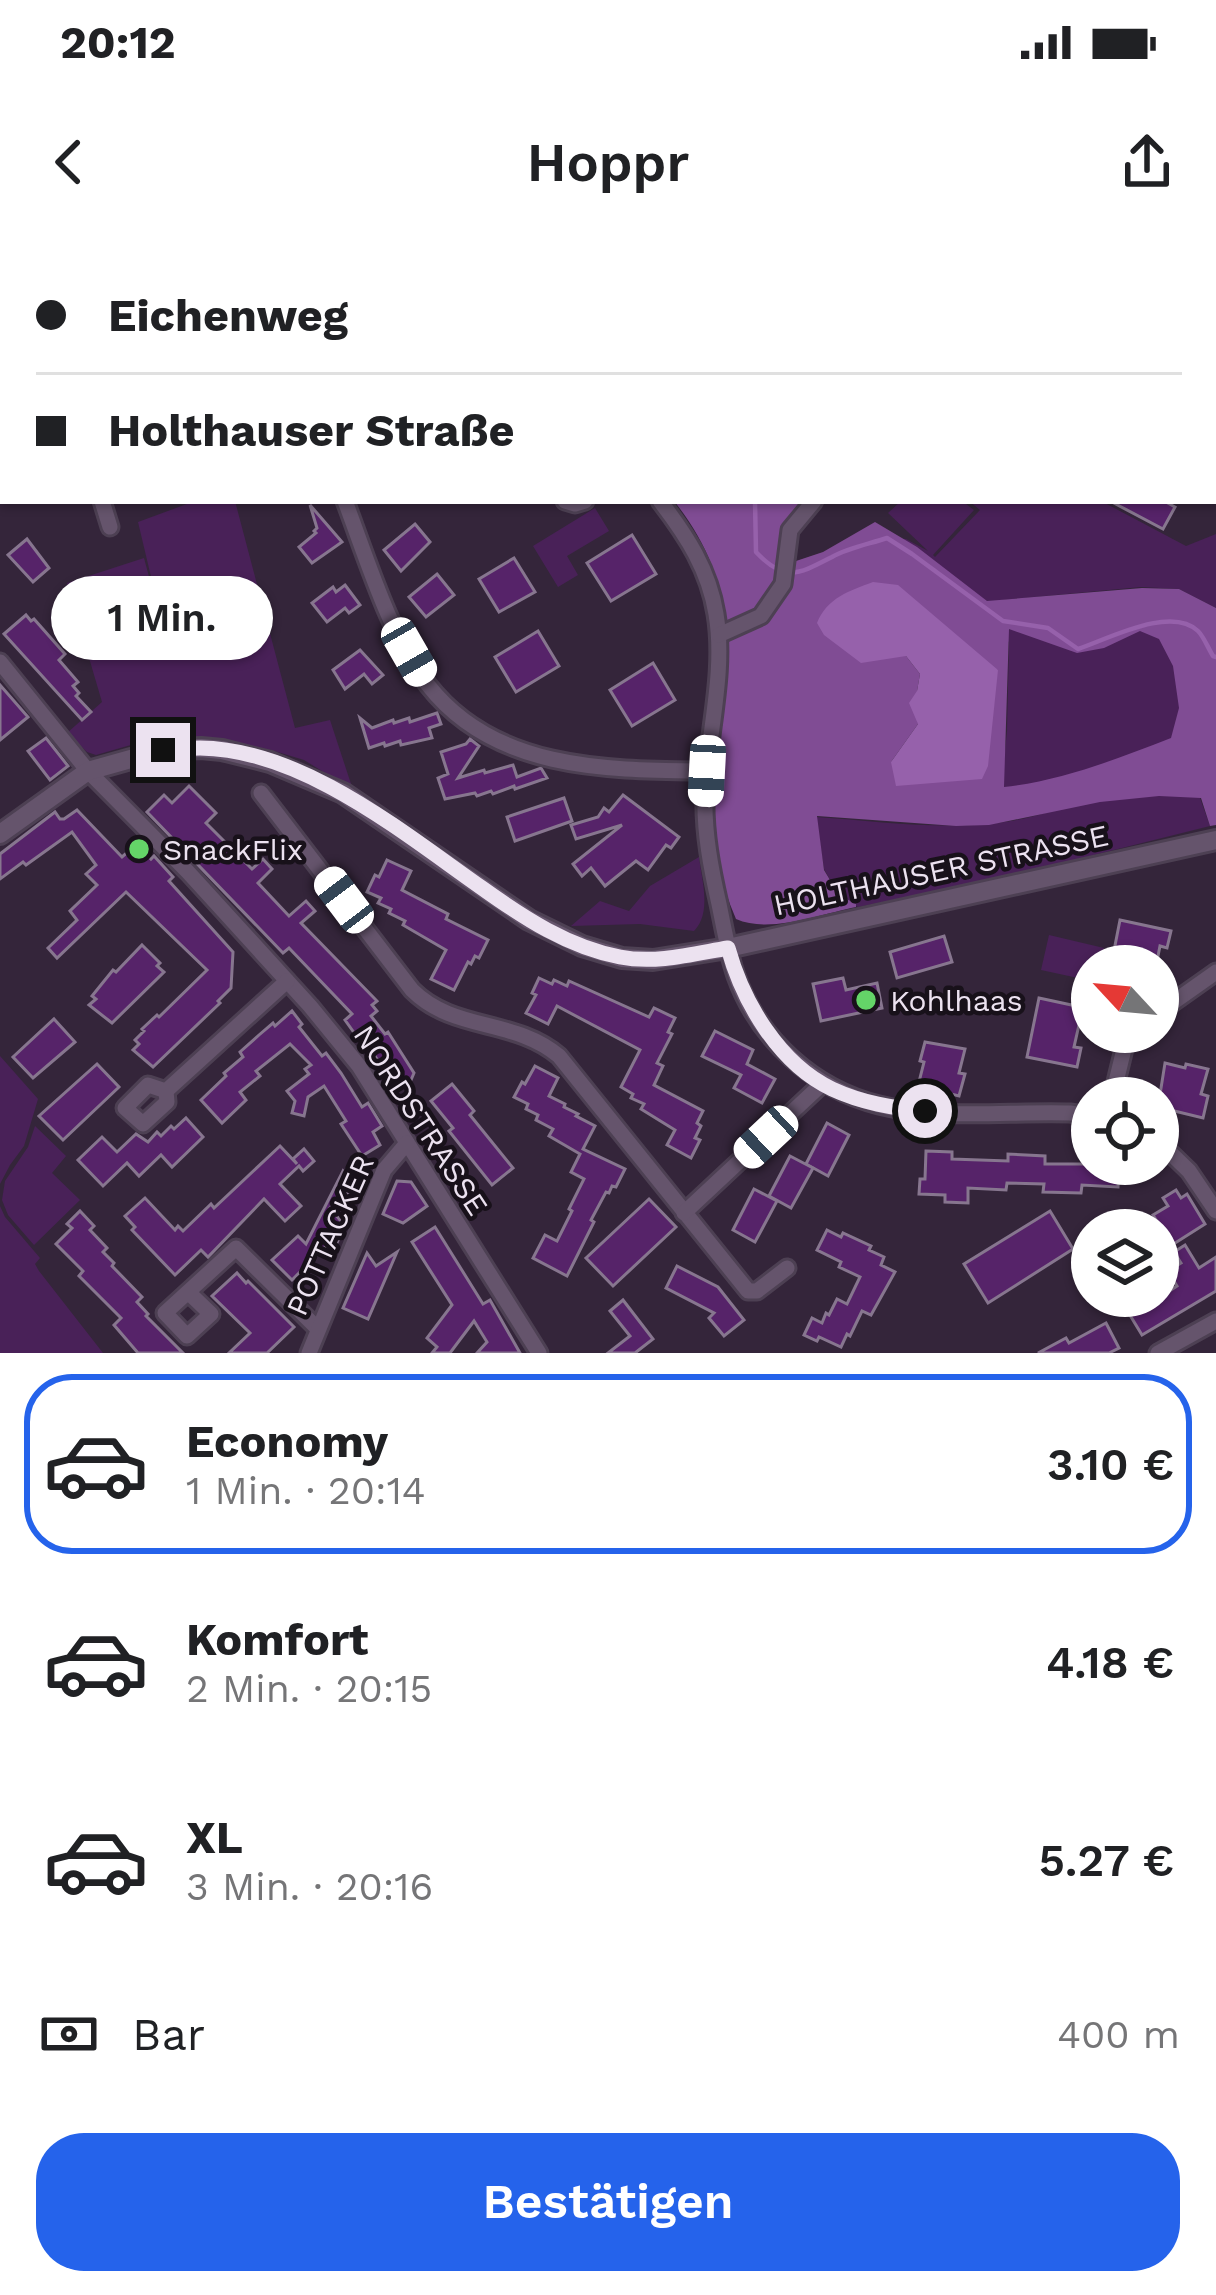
<!DOCTYPE html>
<html lang="de">
<head>
<meta charset="utf-8">
<style>
  body { margin:0; font-family:"Work Sans",sans-serif; background:#f6f6f6; color:#202124; height:100vh; display:flex; flex-direction:column; font-size:45px; white-space:nowrap }
  * { box-sizing:border-box; margin:0 }
  p { font-size:39px; color:#757577 }
  .icon { flex:none; width:66px; height:66px; fill:none; stroke:currentColor; stroke-width:2; stroke-linecap:round; stroke-linejoin:round }
  .map { position:relative; height:1113px; overflow:hidden }
  .side { display:flex; flex-direction:column; background:#fff; flex:1 }
  .side>* { flex:none }
  .top-card { position:absolute; left:0px; top:0px; width:1218px; height:264px; box-shadow:0 3px 9px #0004; display:grid; align-content:center; height:264px; padding:0 36px; background:#fff }
  .needle { width:78px; rotate:296deg }
  .controls { position:absolute; left:1071px; top:705px; display:grid; gap:24px }
  .controls a { display:grid; place-items:center; width:108px; height:108px; border-radius:50%; background:#fff; box-shadow:0 3px 9px #0004; font-size:60px }
  .end { position:absolute; width:54px; height:54px; margin:-27px; border:15px solid #ece2f0; background:#111; box-shadow:0 0 0 6px #111 }
  .from { border-radius:50% }
  .bubble { position:absolute; height:84px; border-radius:42px; background:#fff; box-shadow:0 3px 9px #0004; font-size:39px; font-weight:600; line-height:84px; text-align:center }
  .car { position:absolute; width:36px; height:72px; margin:-36px -18px; border-radius:15px; box-shadow:0 0 9px 3px #0007; background:linear-gradient(#fff 24%,#345 0 40%,#fff 0 76%,#345 0 86%,#fff 0) }
  .top-card b { display:flex; align-items:center; gap:42px; height:114px; font-size:45px }
  .top-card b+b { border-top:3px solid #e0e0e0 }
  .top-card i { width:30px; height:30px; background:#202124 }
  ul { padding:21px 0 0; list-style:none }
  li { display:flex; align-items:center; gap:36px; height:180px; margin:0 24px 18px; padding:0 12px; border:6px solid transparent; border-radius:48px }
  li div { flex:1 }
  li b { display:block; font-size:45px }
  li em { font-style:normal; font-weight:600 }
  li.current { border-color:#2563eb }
  li>.icon { width:108px; height:108px; stroke-width:1.5 }
  .pay { display:flex; align-items:center; gap:30px; height:132px; padding:0 36px; font-size:45px }
  .pay p { margin-inline-start:auto }
  .primary-button { display:flex; gap:24px; margin-top:auto; padding:24px 36px }
  .primary-button a { flex:1; height:138px; border-radius:48px; background:#2563eb; color:#fff; font-size:48px; font-weight:600; line-height:138px; text-align:center }
  .status { display:flex; justify-content:space-between; align-items:center; height:84px; padding:0 60px; background:#fff; direction:ltr }
  .status svg { height:33px; fill:currentColor }
  header { display:flex; justify-content:space-between; align-items:center; height:156px; padding:0 36px; background:#fff; font-size:54px; font-weight:600 }
  .map>svg:first-child { display:block }
</style>
</head>
<body>
<div class="status"><b>20:12</b><svg viewBox="0 0 49 12"><path d="M0 12V9h3v3zM5 12V6h3v6zM10 12V3h3v9zM15 12V0h3v12zM26 1h20v11H26zM47 4h2v5h-2z"/></svg></div>
<header><svg class="icon" aria-label="back" viewBox="0 0 24 24"><path d="M15 5l-7 7 7 7"/></svg>Hoppr<svg class="icon" aria-label="share" viewBox="0 0 24 24"><path d="M12 15V3M7 8l5-5 5 5M5 13v7h14v-7"/></svg></header>
<div class="map">
<svg width="1216" height="1113" viewBox="0 0 1216 1113">
  <rect width="100%" height="100%" fill="#34253a"/>
  <g fill="#492158">
    <polygon points="195,261 235,261 295,488 330,480 353,550 304,520 271,510 207,497 155,498 96,515 87,512 67,493 102,462 67,343 144,318 166,400 138,282"/>
    <path d="M 901,261 L 962,261 L 974,270 L 933,315 L 935,317 L 980,270 L 969,261 L 1101,261 L 1186,306 L 1216,294 L 1216,368 L 1179,349 L 1141,347 L 1002,360 L 1170,382 L 1200,558 L 1210,586 L 1018,634 L 858,667 L 839,655 L 824,629 L 816,577 C 893,582 973,596 1048,572 L 998,579 L 1007,491 L 1009,402 L 887,298 L 906,299 L 928,311 L 888,273 Z"/>
    <polygon points="595,268 609,291 567,316 578,335 558,347 533,306"/>
    <path d="M 699,617 C 702,641 712,673 694,691 L 640,684 L 571,686 L 600,661 L 629,671 L 650,646 Z"/>
    <polygon points="1049,695 1104,708 1100,726 1092,726 1092,741 1041,730"/>
    <polygon points="0,816 38,859 24,906 10,925 0,944"/>
    <polygon points="35,886 66,916 52,933 80,960 34,1005 8,975 2,960 5,941 28,907"/>
    <polygon points="0,966 5,977 40,1018 35,1024 39,1031 103,1113 0,1113"/>
  </g>
  <g fill="#804c94" fill-rule="evenodd">
    <path d="M 674,261 L 811,261 L 794,280 L 781,343 L 761,372 L 727,388 C 720,338 706,301 674,261 Z"/>
    <path d="M 875,282 L 917,307 L 987,361 L 1142,348 L 1179,349 L 1216,368 L 1216,585 L 1210,586 L 1201,558 L 1159,556 L 1100,562 L 989,585 L 956,586 L 817,576 L 824,630 L 839,655 L 856,664 L 856,667 C 821,674 769,694 736,679 C 711,621 707,564 716,502 C 721,466 728,433 727,398 L 763,380 L 790,323 L 823,312 ZM 1009,389 L 1077,413 L 1104,408 L 1140,391 L 1159,399 L 1173,426 L 1179,468 L 1171,498 C 1117,519 1061,541 1004,547 ZM 906,416 L 998,430 L 891,522 L 918,484 L 917,451 L 920,434 Z"/>
  </g>
  <path fill="#9661ab" d="M 873,342 L 898,345 L 998,430 L 988,526 L 982,539 L 896,546 L 891,522 L 918,484 L 909,463 L 917,451 L 920,434 L 906,416 L 861,423 L 824,395 L 817,383 C 827,358 849,351 873,342 Z"/>
  <g fill="none" stroke-linecap="round" stroke-linejoin="round">
    <g stroke="#9661ab" stroke-width="4.5">
      <polyline points="679,0 680,3"/>
      <polyline points="705,0 706,3"/>
      <path d="M 755,261 L 756,312 C 785,343 799,334 832,317 C 848,308 869,304 887,298 L 912,314 L 1003,381 L 1048,388 L 1078,409 C 1108,399 1171,365 1198,391 C 1204,397 1208,408 1213,416 L 1216,417"/>
    </g>
  </g>
  <g fill="#562369" stroke="#87768f" stroke-width="3">
    <polygon points="1110,261 1164,261 1175,267 1163,289"/>
    <polygon points="310,265 342,302 312,323 299,307 316,293 314,291 317,288"/>
    <polygon points="415,284 430,302 401,331 384,310"/>
    <polygon points="632,295 656,334 611,361 587,323"/>
    <polygon points="27,299 49,328 33,342 8,315"/>
    <polygon points="514,318 535,352 499,372 479,339"/>
    <polygon points="437,334 454,355 426,377 409,357"/>
    <polygon points="345,345 360,365 349,373 345,368 327,382 312,363 333,347 336,352"/>
    <polygon points="26,375 31,381 34,379 65,414 59,420 78,442 73,446 79,453 76,456 91,472 82,480 4,394"/>
    <polygon points="538,391 559,426 516,452 495,417"/>
    <polygon points="360,410 383,435 372,444 364,434 345,449 333,430"/>
    <polygon points="653,423 675,460 632,486 610,450"/>
    <polygon points="0,445 28,477 0,500"/>
    <polygon points="437,473 441,484 429,488 432,498 401,505 400,501 385,506 384,503 369,508 360,478 372,488 393,480 394,483 409,478 410,482"/>
    <polygon points="46,498 68,526 50,540 28,511"/>
    <polygon points="470,499 479,506 458,538 484,530 485,533 513,525 517,537 541,528 547,538 515,549 514,546 493,554 491,551 477,556 475,553 445,559 438,538 448,534 441,512 466,504"/>
    <polygon points="189,546 216,573 206,583 252,629 263,619 272,629 258,643 289,676 306,661 315,671 301,683 377,761 372,765 377,771 371,776 385,794 388,792 414,833 411,840 405,840 399,833 392,837 390,834 388,835 368,806 365,808 345,780 352,774 289,708 283,713 147,572 164,555 172,563"/>
    <polygon points="623,555 679,597 671,608 666,605 648,630 636,621 605,646 591,628 582,636 573,624 622,585 576,599 571,585 598,577 604,568 609,572"/>
    <polygon points="564,558 572,581 515,601 507,577"/>
    <polygon points="77,570 122,617 137,604 151,619 154,616 173,637 169,641 233,712 231,748 218,761 220,763 153,827 133,810 139,804 135,800 144,791 142,789 157,775 159,777 207,730 126,652 57,718 48,708 77,680 70,671 97,645 86,634 96,625 72,592 26,625 23,622 0,639 0,614 55,572 60,579 64,579"/>
    <polygon points="387,620 411,631 402,650 448,674 446,679 488,700 479,718 475,716 471,724 468,722 454,750 431,739 446,710 403,685 405,681 389,673 391,669 378,663 381,658 367,652 375,635 379,637"/>
    <polygon points="1120,680 1171,691 1167,708 1160,706 1156,726 1111,726"/>
    <polygon points="944,696 952,722 897,738 890,712"/>
    <polygon points="142,705 160,723 157,726 164,732 112,783 89,765 96,759 92,756 113,730 116,732"/>
    <polygon points="539,738 552,744 554,740 567,746 569,741 649,777 654,768 675,778 668,792 672,794 657,823 663,826 654,845 703,871 697,883 701,886 695,898 700,900 691,918 667,905 675,890 641,869 644,864 631,858 633,854 621,847 640,810 557,766 548,784 526,773 536,755 532,753"/>
    <polygon points="843,738 846,750 877,743 882,768 821,781 813,744"/>
    <polygon points="1039,758 1090,769 1087,786 1079,785 1074,807 1081,808 1077,827 1027,817"/>
    <polygon points="292,771 302,784 299,787 322,816 326,813 341,833 362,867 368,863 382,886 373,892 380,905 362,916 341,884 346,881 324,846 308,857 304,876 292,873 295,861 287,851 309,834 305,829 311,825 290,804 256,831 260,836 240,852 246,860 222,883 201,860 226,836 224,833 243,817 240,812 259,795 273,783 275,786"/>
    <polygon points="54,779 75,802 33,838 13,817"/>
    <polygon points="715,791 753,810 747,824 775,839 762,863 734,848 741,835 702,816"/>
    <polygon points="925,802 965,809 959,833 965,834 959,856 918,846 924,822 920,821"/>
    <polygon points="1165,823 1185,828 1186,824 1208,829 1201,854 1208,856 1203,878 1158,867"/>
    <polygon points="97,824 119,847 63,900 39,876"/>
    <polygon points="535,826 558,838 549,856 565,864 564,867 578,874 576,876 595,886 583,909 625,929 616,947 612,946 609,953 606,952 591,980 594,982 567,1036 533,1018 545,995 557,1001 572,971 569,969 584,939 571,932 580,914 549,896 553,889 536,880 538,875 526,869 528,864 514,857 522,842 525,844"/>
    <polygon points="452,844 474,871 470,875 513,928 492,945 449,891 453,888 431,861"/>
    <polygon points="186,878 203,897 172,927 161,915 139,936 127,923 103,946 78,920 102,897 117,912 136,894 148,902 157,892 161,896 171,886 174,889"/>
    <polygon points="827,883 849,895 828,936 806,924"/>
    <polygon points="280,906 297,924 293,919 304,909 314,921 303,931 299,926 280,944 301,966 285,981 264,959 208,1017 201,1010 175,1035 132,990 135,987 125,976 145,958 175,990 178,986 183,991 211,964 214,968"/>
    <polygon points="926,911 952,912 952,919 1008,921 1008,914 1045,916 1045,924 1119,924 1118,947 1082,945 1081,953 1043,952 1044,944 1007,943 1006,950 968,948 968,963 945,962 945,955 919,954 920,939 925,939"/>
    <polygon points="790,916 813,928 791,968 769,956"/>
    <polygon points="343,931 355,946 330,968 345,986 333,1011 325,1007 292,1040 272,1020 298,996 306,1004"/>
    <polygon points="397,941 411,942 427,966 403,983 383,974"/>
    <polygon points="754,949 777,961 755,1002 733,990"/>
    <polygon points="1176,950 1181,958 1187,954 1205,984 1172,1005 1153,975 1168,966 1163,958"/>
    <polygon points="649,959 676,987 613,1046 586,1018"/>
    <polygon points="80,971 94,986 90,990 107,1008 103,1012 114,1023 112,1026 142,1057 137,1062 148,1074 146,1076 183,1113 138,1113 114,1085 121,1078 79,1036 83,1031 56,1004 72,988 67,984"/>
    <polygon points="1050,971 1073,1009 988,1063 964,1024"/>
    <polygon points="435,987 483,1064 490,1060 520,1113 477,1113 487,1102 474,1081 450,1113 432,1113 437,1107 427,1098 452,1065 412,1002"/>
    <polygon points="827,990 841,997 843,993 871,1006 869,1010 884,1017 881,1025 895,1032 871,1075 862,1071 850,1096 847,1094 841,1107 819,1097 817,1101 804,1095 812,1078 822,1083 826,1073 829,1075 837,1059 847,1064 860,1037 839,1027 841,1022 817,1010"/>
    <polygon points="1185,1005 1199,1028 1216,1017 1216,1051 1142,1095 1122,1062 1133,1056 1147,1056 1151,1063 1177,1046 1168,1031 1181,1023 1174,1012"/>
    <polygon points="397,1012 368,1079 343,1068 367,1013 376,1026"/>
    <polygon points="677,1026 718,1047 744,1080 724,1096 709,1078 714,1073 666,1048"/>
    <polygon points="237,1033 246,1043 248,1041 294,1087 267,1113 229,1113 250,1093 212,1056"/>
    <polygon points="623,1060 653,1099 635,1113 608,1113 630,1096 610,1071"/>
    <polygon points="1106,1083 1119,1108 1109,1113 1038,1113 1066,1098 1069,1103"/>
  </g>
  <g fill="none" stroke-linecap="round" stroke-linejoin="round">
    <defs>
      <g id="minor">
        <polyline points="125,0 127,3"/>
        <polyline points="506,0 506,3"/>
        <polyline points="0,136 3,133"/>
        <polyline points="102,261 110,287"/>
        <path d="M 345,261 C 367,319 390,396 428,445 C 495,531 608,530 707,531"/>
        <polyline points="565,261 575,264 585,261"/>
        <path d="M 660,261 C 687,296 709,330 716,374 C 726,434 707,496 705,556 C 704,593 711,629 719,664 C 724,688 728,713 736,736 C 759,800 814,849 879,865 C 937,880 1010,871 1070,873 L 1092,876"/>
        <polyline points="719,395 761,376 783,344 790,290 814,261"/>
        <polyline points="0,422 88,531 188,632 310,766 359,826 539,1113"/>
        <path d="M 261,553 L 412,750 C 454,792 514,778 559,816 L 748,1051 L 757,1051 L 787,1028"/>
        <polyline points="1158,773 1216,732"/>
        <polyline points="166,851 148,845 125,868 143,884 167,862 166,851 287,741"/>
        <polyline points="1112,858 1125,805 1132,792"/>
        <polyline points="1158,901 1189,931 1216,971"/>
        <polyline points="684,973 822,844"/>
        <polyline points="188,1052 211,1074 187,1096 165,1073 236,1008 318,1089"/>
        <polyline points="309,1113 384,930 407,903"/>
        <polyline points="1158,1113 1216,1081"/>
      </g>
      <polyline id="tertiary" points="0,594 88,531 163,510 201,508 222,510 270,522 343,553 529,680 582,706 622,718 653,720 728,708 1216,600"/>
    </defs>
    <use href="#minor" stroke="#4d4053" stroke-width="21"/>
    <use href="#tertiary" stroke="#4d4053" stroke-width="24"/>
    <use href="#minor" stroke="#65546c" stroke-width="15"/>
    <use href="#tertiary" stroke="#65546c" stroke-width="18"/>
  </g>
  <g fill="none" stroke-linecap="round" stroke-linejoin="round">
    <path stroke="#ece2f0" stroke-width="15" d="M 163,510 C 175,510 188,508 200,508 C 302,509 402,592 482,648 C 524,678 568,707 620,717 C 656,724 693,714 728,708 C 743,762 779,824 832,849 C 862,863 893,868 925,871"/>
  </g>
  <g fill="#64d468" stroke="#18111a" stroke-width="4.5">
    <circle cx="139" cy="609" r="12"/>
    <circle cx="866" cy="760" r="12"/>
  </g>
  <g text-anchor="middle" dominant-baseline="central" stroke-width="9" stroke-linejoin="round" paint-order="stroke">
    <g font-size="30" fill="#ece2f0" stroke="#18111a" text-anchor="start">
      <text x="163" y="609">SnackFlix</text>
      <text x="890" y="760">Kohlhaas</text>
    </g>
    <g font-size="30" fill="#ece2f0" stroke="#18111a">
      <text transform="translate(941 630) rotate(-12)">HOLTHAUSER STRASSE</text>
      <text transform="translate(421 880) rotate(57)">NORDSTRASSE</text>
      <text transform="translate(330 995) rotate(-66)">POTTACKER</text>
    </g>
  </g>
</svg>
<div class="controls">
<a><svg class="needle" viewBox="-14 -14 28 28"><path d="M0-13l5 13h-10z" fill="#e53935"/><path d="M0 13l5-13h-10z" fill="#757577"/></svg></a>
<a><svg class="icon" aria-label="locate" viewBox="0 0 24 24"><circle cx="12" cy="12" r="6"/><path d="M12 2v4M12 18v4M2 12h4M18 12h4"/></svg></a>
<a><svg class="icon" aria-label="layers" viewBox="0 0 24 24"><path d="M12 4l9 5-9 5-9-5zM3 14l9 5 9-5"/></svg></a>
</div>
<i class="end from" style="left:925px;top:871px"></i>
<i class="end" style="left:163px;top:510px"></i>
<div class="bubble" style="left:51px;top:336px;width:222px">1 Min.</div>
<i class="car" style="left:409px;top:412px;rotate:150deg"></i>
<i class="car" style="left:707px;top:531px;rotate:183deg"></i>
<i class="car" style="left:344px;top:660px;rotate:323deg"></i>
<i class="car" style="left:766px;top:897px;rotate:227deg"></i>
<div class="top-card">
<b><i class="from"></i>Eichenweg</b>
<b><i></i>Holthauser Straße</b>
</div>
</div>
<section class="side">
<ul>
<li class="current"><svg class="icon" aria-label="car" viewBox="0 0 24 24"><path d="M5 17H2v-5l4-1 3-4h7l3 4 3 1v5h-3M9 17h6M6 11h13"/><circle cx="7" cy="17" r="2"/><circle cx="17" cy="17" r="2"/></svg><div><b>Economy</b><p>1 Min. · 20:14</p></div><em>3.10 €</em></li>
<li><svg class="icon" aria-label="car" viewBox="0 0 24 24"><path d="M5 17H2v-5l4-1 3-4h7l3 4 3 1v5h-3M9 17h6M6 11h13"/><circle cx="7" cy="17" r="2"/><circle cx="17" cy="17" r="2"/></svg><div><b>Komfort</b><p>2 Min. · 20:15</p></div><em>4.18 €</em></li>
<li><svg class="icon" aria-label="car" viewBox="0 0 24 24"><path d="M5 17H2v-5l4-1 3-4h7l3 4 3 1v5h-3M9 17h6M6 11h13"/><circle cx="7" cy="17" r="2"/><circle cx="17" cy="17" r="2"/></svg><div><b>XL</b><p>3 Min. · 20:16</p></div><em>5.27 €</em></li>
</ul>
<div class="pay"><svg class="icon" aria-label="cash" viewBox="0 0 24 24"><path d="M3 7h18v10H3z"/><circle cx="12" cy="12" r="2"/></svg>Bar<p>400 m</p></div>
<div class="primary-button"><a>Bestätigen</a></div>
</section>
</body>
</html>
